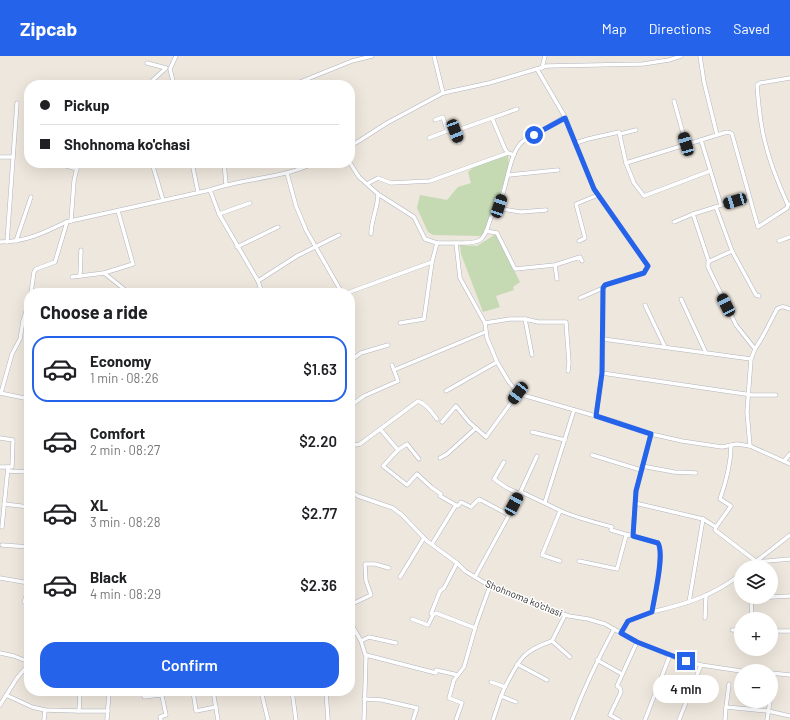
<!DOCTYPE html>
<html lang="en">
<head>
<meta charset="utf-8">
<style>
  body { margin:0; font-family:Barlow,sans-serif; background:#f2f2f2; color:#202124; height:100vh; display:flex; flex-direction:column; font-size:15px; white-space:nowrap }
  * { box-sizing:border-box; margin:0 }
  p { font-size:13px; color:#757577 }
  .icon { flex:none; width:22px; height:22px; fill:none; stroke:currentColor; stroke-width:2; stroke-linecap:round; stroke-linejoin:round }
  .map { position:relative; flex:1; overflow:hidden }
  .sheet { position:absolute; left:24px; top:232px; width:331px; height:408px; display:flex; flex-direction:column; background:#fff; border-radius:16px; box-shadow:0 4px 16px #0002 }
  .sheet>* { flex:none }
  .guide { position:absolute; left:24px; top:24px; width:331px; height:88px; border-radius:16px; box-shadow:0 4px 16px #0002; display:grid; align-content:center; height:88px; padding:0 16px; background:#fff }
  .buttons { position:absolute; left:734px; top:504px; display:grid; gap:8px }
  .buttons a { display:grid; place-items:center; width:44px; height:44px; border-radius:50%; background:#fff; box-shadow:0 4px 16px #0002; font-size:20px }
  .end { position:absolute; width:18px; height:18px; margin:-9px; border:5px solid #2563eb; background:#fff; box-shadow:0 0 0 2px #fff }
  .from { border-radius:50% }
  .bubble { position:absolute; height:28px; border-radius:14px; background:#fff; box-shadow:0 4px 16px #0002; font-size:13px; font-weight:600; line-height:28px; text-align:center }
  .car { position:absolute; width:12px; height:24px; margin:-12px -6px; border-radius:5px; box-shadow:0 0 3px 1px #0007; background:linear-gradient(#222 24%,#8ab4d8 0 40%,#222 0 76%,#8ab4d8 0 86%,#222 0) }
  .guide b { display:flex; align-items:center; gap:14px; height:38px; font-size:15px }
  .guide b+b { border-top:1px solid #e0e0e0 }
  .guide i { width:10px; height:10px; background:#202124 }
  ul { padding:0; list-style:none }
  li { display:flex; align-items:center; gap:12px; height:66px; margin:0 8px 6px; padding:0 8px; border:2px solid transparent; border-radius:16px }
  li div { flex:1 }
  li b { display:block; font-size:15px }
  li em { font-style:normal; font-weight:600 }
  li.on { border-color:#2563eb }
  li>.icon { width:36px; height:36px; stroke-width:1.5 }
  h2 { padding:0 16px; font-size:18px; line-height:48px }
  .cta { display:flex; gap:8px; margin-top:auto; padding:8px 16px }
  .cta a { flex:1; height:46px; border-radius:16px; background:#2563eb; color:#fff; font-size:16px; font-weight:600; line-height:46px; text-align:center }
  header { display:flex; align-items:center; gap:24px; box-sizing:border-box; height:56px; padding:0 20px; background:#2563eb; color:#fff }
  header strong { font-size:19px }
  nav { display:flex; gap:22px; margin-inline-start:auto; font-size:14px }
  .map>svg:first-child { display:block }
</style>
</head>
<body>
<header>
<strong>Zipcab</strong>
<nav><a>Map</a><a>Directions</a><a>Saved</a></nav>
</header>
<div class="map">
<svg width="790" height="664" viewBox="0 0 790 664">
  <rect width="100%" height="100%" fill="#eee7dd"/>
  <g fill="#c5d9b3">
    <path d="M 508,99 L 509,112 L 496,149 L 493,152 L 484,177 L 480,180 L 433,179 L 428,176 L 417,152 L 420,139 L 447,144 L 458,131 L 471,127 L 468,116 C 478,106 494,102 508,99 Z"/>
    <polygon points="496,178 520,226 513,231 514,234 496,240 500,251 483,256 461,198 460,189 477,190"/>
  </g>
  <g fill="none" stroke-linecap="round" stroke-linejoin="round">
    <defs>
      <g id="minor">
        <polyline points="434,0 443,37"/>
        <polyline points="700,0 704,26 717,79 701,84 721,149 716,151 732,195 756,239 759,240"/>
        <polyline points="147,7 166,12 153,24 150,29"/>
        <polyline points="542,12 545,0"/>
        <polyline points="537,13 565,61 594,133 648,210 643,217 605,229 603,232 603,283"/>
        <path d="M 790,22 L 760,27 L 757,29 C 758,42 759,54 761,66 C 765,95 776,123 788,149 L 790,148"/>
        <polyline points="105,27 105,29"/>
        <polyline points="174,29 170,13 176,0"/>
        <polyline points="296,29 295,28 352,5 372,0"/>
        <polyline points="674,45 686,88"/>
        <polyline points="435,64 443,61 447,75"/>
        <polyline points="620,78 636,74"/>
        <path d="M 717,79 C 722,78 728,74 732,78 L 758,171 L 787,152 L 788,149"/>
        <polyline points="429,82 447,75 455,75"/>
        <polyline points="701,84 626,107 634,127 644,140 710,115"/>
        <polyline points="459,87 455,75 492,62"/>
        <polyline points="576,87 588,83 619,76 626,107"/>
        <polyline points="350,90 359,85 387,67 443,37 489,27 547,10 643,8 669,4 681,0"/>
        <polyline points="514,99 508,97 505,93 492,62 517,53"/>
        <polyline points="0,101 13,101"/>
        <polyline points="63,107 63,109 77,113"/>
        <polyline points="152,107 163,144"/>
        <polyline points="192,107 198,136"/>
        <polyline points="224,107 226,128"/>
        <polyline points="350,107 359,121 378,138 414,161 425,183 437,187 456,187 460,222 485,267 487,282 497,306 509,326 519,338 620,367 651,378 682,385 722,391 737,388 750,390 790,408"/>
        <polyline points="287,117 296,150 306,174 342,237"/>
        <polyline points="509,119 558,114"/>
        <polyline points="367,128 378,122 391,127 430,125 508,97"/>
        <polyline points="210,134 219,158 258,225 262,237"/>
        <polyline points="721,149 749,141"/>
        <polyline points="496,152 521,156 546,154"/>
        <polyline points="118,155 133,208 104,217 129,237"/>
        <polyline points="219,158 250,147"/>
        <polyline points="71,165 74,125 78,107"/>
        <polyline points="674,166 693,158"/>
        <polyline points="486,175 497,177 515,213 555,209 580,201 582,205"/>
        <path d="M 371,178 C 371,164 378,152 378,138"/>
        <polyline points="16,185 31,141"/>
        <polyline points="579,185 585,182 576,148 598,139"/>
        <polyline points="779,185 790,181"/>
        <path d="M 0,186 C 25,186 44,177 66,166 L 210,134 C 243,122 282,123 314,107"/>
        <polyline points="7,186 17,47"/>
        <path d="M 456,187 C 463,187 474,188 480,184 C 486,180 488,170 490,164 C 492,158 496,154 499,148 C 508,130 508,98 523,85 L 565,61"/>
        <polyline points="237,191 278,171"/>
        <polyline points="732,195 710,205 708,206 708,211 736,269 755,293"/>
        <polyline points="709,206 693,158 716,151"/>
        <polyline points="555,209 557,223"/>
        <polyline points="80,220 81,194"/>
        <polyline points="72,221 104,217"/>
        <polyline points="258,225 297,200 339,179"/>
        <polyline points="31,237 34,216 36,213 55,206 67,166"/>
        <polyline points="55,237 56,237"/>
        <polyline points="347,237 432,206 437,187"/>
        <polyline points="580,242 603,232"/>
        <polyline points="681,243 706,297"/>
        <polyline points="645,249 665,291"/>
        <polyline points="525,263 538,266 566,266 569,307 568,315"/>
        <polyline points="400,267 424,263 432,206"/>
        <polyline points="485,267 510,263 525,263 532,299"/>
        <polyline points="350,305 361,297 388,289"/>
        <polyline points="394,314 485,276"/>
        <polyline points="602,317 752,339 776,339"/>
        <polyline points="446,335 497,306"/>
        <polyline points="0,337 29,343"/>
        <polyline points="1,337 12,298 20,283 23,265 29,246"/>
        <polyline points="350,350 364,340 398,325 392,309"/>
        <polyline points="596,360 602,317 603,283 751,303"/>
        <polyline points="442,366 456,350 469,366 486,381 518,337"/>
        <polyline points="381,374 398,394 407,388 419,403"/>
        <polyline points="532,376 565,384"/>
        <polyline points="0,382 13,384 12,411 0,411"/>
        <path d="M 350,390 L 360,388 L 418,345 C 426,348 432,356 437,363"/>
        <path d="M 750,390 L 747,356 L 751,303 L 755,293 L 763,280 L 777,253 C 782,249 785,251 790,253"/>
        <polyline points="398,394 383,410 407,429 417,418 431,431 441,438 440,440 456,449"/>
        <polyline points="592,399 641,414"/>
        <polyline points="440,402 447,398 476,372"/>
        <polyline points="784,405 790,398"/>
        <polyline points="504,406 494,423 507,432 520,438 509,459"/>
        <polyline points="642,410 674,416 696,417"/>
        <polyline points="8,415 29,416"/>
        <polyline points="350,435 358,440 393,452 402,459 427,485 457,507 465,515 490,530 551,554 569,560 588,563 605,568 637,586 674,601 701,609 741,615"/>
        <path d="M 521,436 C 534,442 547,448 561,455 C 577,462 594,466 612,471 L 611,474 L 628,479"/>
        <polyline points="520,437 537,400"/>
        <polyline points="545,446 574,354"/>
        <polyline points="635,447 703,463 689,546"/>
        <polyline points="4,448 29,451"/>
        <polyline points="703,463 716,471 715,474 757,506 790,503"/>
        <polyline points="2,471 8,411"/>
        <path d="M 716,471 L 731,450 L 720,443 C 726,426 731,408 731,389"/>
        <polyline points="432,488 456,449 458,450 461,446 471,451 479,443 509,459 475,521"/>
        <polyline points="2,489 29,491"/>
        <polyline points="560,505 542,499 560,455"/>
        <polyline points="579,505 617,513 626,480 630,479"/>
        <polyline points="749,511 790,479"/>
        <polyline points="400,521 424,482"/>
        <polyline points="0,522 29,527"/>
        <polyline points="751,541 752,563"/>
        <polyline points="751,542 790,540"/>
        <polyline points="24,546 29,533"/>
        <polyline points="350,549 371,539 366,525 365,508 375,508 389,512"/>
        <path d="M 652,556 C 686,548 713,540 741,518"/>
        <polyline points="433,559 431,558 440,535 444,532 457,507"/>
        <polyline points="705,562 706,540"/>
        <polyline points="412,563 428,569 433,559 436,557 475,572"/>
        <polyline points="350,566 361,585 366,601 364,664"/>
        <polyline points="732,574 741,574"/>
        <polyline points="771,575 790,575"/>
        <path d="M 621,577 L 628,565 L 652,556 C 654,542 665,498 658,487 L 633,480 L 636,435 L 651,378"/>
        <polyline points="361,585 369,581 396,587"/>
        <polyline points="552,585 570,601"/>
        <polyline points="0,597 14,600 29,606"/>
        <polyline points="366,599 436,617 436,614 458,619"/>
        <polyline points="597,604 622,618"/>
        <polyline points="517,608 547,624"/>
        <polyline points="771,617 790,619"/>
        <path d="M 491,626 L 505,631 C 519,604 522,595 552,585 L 565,559"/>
        <polyline points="505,631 501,640 516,646"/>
        <polyline points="80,635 79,655 108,655"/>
        <polyline points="144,635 144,641 160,639 162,640 166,659 160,661 161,664"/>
        <polyline points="193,635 196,655 216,651"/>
        <polyline points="213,635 218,664"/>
        <polyline points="261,635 268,664"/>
        <polyline points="292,635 296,664"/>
        <polyline points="326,635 328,664"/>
        <polyline points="771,636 774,618"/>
        <polyline points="6,639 32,651 45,654 79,655"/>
        <polyline points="364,643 382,644 417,652 413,664"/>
        <polyline points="0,649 17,622 29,608"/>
        <polyline points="726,651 729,628"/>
        <polyline points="44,664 45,654"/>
        <polyline points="107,664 109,635"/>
        <polyline points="456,664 462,647 449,642 454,624 464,611 476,569 490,530"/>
        <polyline points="493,664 501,640"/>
        <path d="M 572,664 C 584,632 598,603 614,573"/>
        <polyline points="619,664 610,659 621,636 620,632 617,630 637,586"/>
        <polyline points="645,664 670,599"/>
        <polyline points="679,664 701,609"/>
        <polyline points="725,664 726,651 768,655 790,660"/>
        <polyline points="767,664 770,645"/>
      </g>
    </defs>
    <use href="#minor" stroke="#b1b4c0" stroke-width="4.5"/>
    <use href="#minor" stroke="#fff" stroke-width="3.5"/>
  </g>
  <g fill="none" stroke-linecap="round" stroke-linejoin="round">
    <path stroke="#2563eb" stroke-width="5" d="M 534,79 L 565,62 L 594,133 L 648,210 L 644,217 L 605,229 L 603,232 L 602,317 L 596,360 L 651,378 L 636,435 L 633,480 L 658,487 C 665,498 654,542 652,556 L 628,565 L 621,577 L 637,586 L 686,605"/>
  </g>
  <g text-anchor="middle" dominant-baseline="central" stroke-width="3" stroke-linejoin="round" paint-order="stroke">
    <g font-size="10" fill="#2c2c2c" stroke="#fff">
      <text transform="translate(524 542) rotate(22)">Shohnoma ko'chasi</text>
    </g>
  </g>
</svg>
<div class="buttons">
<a><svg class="icon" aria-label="layers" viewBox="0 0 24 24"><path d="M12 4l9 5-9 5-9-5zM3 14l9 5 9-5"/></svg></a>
<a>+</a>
<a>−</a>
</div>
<i class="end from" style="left:534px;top:79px"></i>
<i class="end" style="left:686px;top:605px"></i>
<div class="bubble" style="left:653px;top:619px;width:66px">4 min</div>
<i class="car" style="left:455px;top:75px;rotate:159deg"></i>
<i class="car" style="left:686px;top:88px;rotate:344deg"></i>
<i class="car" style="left:735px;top:145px;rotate:253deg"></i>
<i class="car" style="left:499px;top:150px;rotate:18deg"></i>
<i class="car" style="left:726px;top:249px;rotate:333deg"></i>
<i class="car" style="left:518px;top:337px;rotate:217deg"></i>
<i class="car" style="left:514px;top:448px;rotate:28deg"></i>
<div class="guide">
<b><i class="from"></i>Pickup</b>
<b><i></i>Shohnoma ko'chasi</b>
</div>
<section class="sheet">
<h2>Choose a ride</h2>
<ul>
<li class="on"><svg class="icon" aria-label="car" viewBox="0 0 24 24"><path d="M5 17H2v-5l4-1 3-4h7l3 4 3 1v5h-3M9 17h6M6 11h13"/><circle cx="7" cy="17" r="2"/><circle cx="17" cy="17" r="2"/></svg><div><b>Economy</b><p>1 min · 08:26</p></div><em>$1.63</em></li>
<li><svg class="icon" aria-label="car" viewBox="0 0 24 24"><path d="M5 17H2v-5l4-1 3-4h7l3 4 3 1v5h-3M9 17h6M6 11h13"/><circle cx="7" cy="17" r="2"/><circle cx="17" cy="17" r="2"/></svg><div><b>Comfort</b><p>2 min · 08:27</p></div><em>$2.20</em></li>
<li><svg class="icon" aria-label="car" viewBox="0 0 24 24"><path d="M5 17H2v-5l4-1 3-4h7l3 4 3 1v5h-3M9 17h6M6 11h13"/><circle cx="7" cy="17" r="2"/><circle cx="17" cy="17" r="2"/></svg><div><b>XL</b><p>3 min · 08:28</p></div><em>$2.77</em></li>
<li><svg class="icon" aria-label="car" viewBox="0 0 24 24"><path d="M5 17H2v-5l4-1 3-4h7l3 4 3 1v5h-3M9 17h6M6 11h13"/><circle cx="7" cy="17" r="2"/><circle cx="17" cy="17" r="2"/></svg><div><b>Black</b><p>4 min · 08:29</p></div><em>$2.36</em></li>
</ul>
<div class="cta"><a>Confirm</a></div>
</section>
</div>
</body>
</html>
